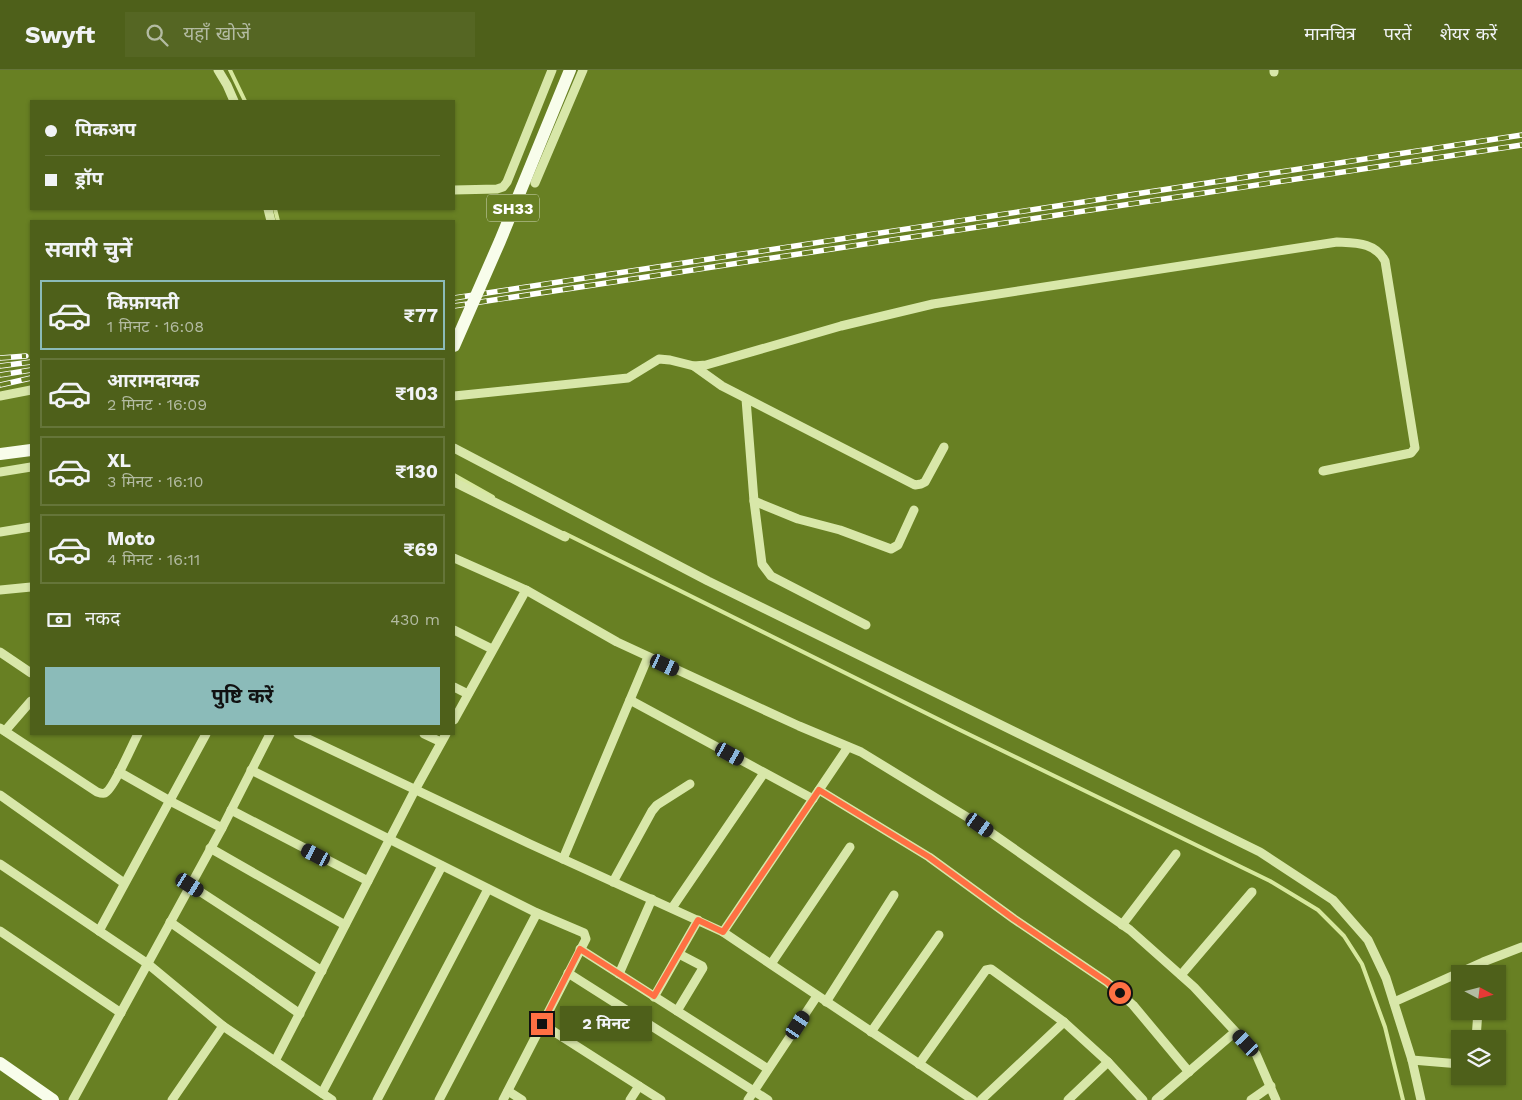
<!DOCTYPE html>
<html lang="hi">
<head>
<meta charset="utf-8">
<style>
  body { margin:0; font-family:"Work Sans","Noto Sans Devanagari",sans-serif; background:#556623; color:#f1f3f6; height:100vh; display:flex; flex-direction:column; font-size:19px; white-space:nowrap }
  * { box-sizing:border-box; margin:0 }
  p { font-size:16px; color:#b3bba2 }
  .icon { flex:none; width:28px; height:28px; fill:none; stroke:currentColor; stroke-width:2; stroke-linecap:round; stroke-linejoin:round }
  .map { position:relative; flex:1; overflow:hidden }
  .panel { position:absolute; left:30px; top:150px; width:425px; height:515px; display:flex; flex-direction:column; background:#4e601a; border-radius:0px; box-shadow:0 1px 4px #0004 }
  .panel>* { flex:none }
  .guide { position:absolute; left:30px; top:30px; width:425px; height:110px; border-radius:0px; box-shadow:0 1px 4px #0004; display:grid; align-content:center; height:110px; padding:0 15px; background:#4e601a }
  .needle { width:32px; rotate:97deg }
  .buttons { position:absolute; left:1451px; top:895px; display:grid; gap:10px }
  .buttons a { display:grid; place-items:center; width:55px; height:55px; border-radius:0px; background:#4e601a; box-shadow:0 1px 4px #0004; font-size:25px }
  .end { position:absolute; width:22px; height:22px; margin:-11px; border:6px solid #ff7043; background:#111; box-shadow:0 0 0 2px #111 }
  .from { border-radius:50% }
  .bubble { position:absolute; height:35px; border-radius:0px; background:#4e601a; box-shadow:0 1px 4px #0004; font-size:16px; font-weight:700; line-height:35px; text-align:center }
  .car { position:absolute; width:15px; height:30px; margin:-15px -8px; border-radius:6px; box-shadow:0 0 4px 1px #0007; background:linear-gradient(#222 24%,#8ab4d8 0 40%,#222 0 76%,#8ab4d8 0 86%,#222 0) }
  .guide b { display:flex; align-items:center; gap:18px; height:48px; font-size:19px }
  .guide b+b { border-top:1px solid #657539 }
  .guide i { width:12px; height:12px; background:#f1f3f6 }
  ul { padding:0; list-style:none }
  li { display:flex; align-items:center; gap:15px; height:70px; margin:0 10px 8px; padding:0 5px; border:2px solid #657539; border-radius:0px }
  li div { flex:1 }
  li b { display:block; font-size:19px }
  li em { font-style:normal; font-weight:700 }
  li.on { border-color:#8bbbb9 }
  li>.icon { width:45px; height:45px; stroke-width:1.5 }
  h2 { padding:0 15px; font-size:22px; line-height:60px }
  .pay { display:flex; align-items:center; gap:12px; height:55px; padding:0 15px; font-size:19px }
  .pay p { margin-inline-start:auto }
  .button { display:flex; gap:10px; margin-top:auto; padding:10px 15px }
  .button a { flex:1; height:58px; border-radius:0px; background:#8bbbb9; color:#111; font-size:20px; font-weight:700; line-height:58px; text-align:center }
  header { display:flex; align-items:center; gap:30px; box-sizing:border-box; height:70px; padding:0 25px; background:#4e601a; border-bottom:1px solid #657539 }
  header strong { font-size:24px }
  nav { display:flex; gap:28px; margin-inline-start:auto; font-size:18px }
  .search { width:350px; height:45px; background:#556623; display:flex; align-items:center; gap:12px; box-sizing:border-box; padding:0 18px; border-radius:0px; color:#b3bba2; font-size:19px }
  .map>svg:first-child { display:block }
</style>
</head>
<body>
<header>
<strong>Swyft</strong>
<div class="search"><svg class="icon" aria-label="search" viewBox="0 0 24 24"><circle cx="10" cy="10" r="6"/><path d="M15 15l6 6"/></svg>यहाँ खोजें</div>
<nav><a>मानचित्र</a><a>परतें</a><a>शेयर करें</a></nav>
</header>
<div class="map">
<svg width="1522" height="1030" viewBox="0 0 1522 1030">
  <rect width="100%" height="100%" fill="#688023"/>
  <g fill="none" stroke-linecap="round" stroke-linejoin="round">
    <g stroke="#d7e89d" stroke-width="4">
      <polyline points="230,0 245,31"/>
      <polyline points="275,139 278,151"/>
      <polyline points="454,405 493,427"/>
      <polyline points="564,463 958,659 1270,811 1318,840 1344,866 1362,894 1385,957 1403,1030"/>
    </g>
    <g stroke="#d8e7a9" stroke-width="9">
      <polyline points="218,0 227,15 234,31"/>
      <polyline points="1274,2 1274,0"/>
      <polyline points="535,113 583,0"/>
      <polyline points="454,120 497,119 503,117 507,112 552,0"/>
      <polyline points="268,139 271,151"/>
      <polyline points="694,296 722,316 915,415 921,414 925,412 944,377"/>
      <polyline points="0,326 31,320"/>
      <path d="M 454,326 L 628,308 L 659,289 L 670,290 L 694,296 L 706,295 L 841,256 L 933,234 L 1337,172 C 1356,173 1375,172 1385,191 L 1415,378 L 1411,383 L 1323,401"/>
      <polyline points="746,329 754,431 762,494 771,506 866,555"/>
      <polyline points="454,378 708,511 1260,782 1333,830 1368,870 1386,908 1412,990 1421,1030"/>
      <polyline points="0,402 31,397"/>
      <polyline points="454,412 565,467"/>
      <polyline points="754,431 798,449 840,460 891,479 898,475 914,440"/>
      <polyline points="0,462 31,457"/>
      <polyline points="454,488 526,520 617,572 799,656 861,682 980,755 1130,860 1194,917 1256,984 1276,1030"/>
      <polyline points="0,520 31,517"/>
      <polyline points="454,560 492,579"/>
      <polyline points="0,582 31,603"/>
      <polyline points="454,617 468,624"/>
      <polyline points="630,630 813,729"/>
      <polyline points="454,650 526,520"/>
      <path d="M 0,658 L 97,722 C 100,723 103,724 105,723 C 113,720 133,673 138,664"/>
      <polyline points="5,661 31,631"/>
      <polyline points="298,664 530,774 723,862 973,1030"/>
      <polyline points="424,664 441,672"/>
      <polyline points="251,700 537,843 584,863 586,869 503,1030"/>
      <polyline points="119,702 170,731 222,758"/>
      <polyline points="819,720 929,787 1014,849 1107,912 1133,935 1189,1002"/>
      <polyline points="0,725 124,813"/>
      <polyline points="231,740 368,811"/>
      <polyline points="210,778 345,855"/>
      <polyline points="563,789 648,587"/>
      <polyline points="0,794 148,894 223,956 332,1030"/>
      <polyline points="613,812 652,741 657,735 690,714"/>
      <polyline points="190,815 322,901"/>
      <polyline points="672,838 764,703"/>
      <polyline points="170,852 300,944"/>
      <polyline points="1122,855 1176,784"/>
      <polyline points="0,861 121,943"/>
      <polyline points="99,861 206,664"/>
      <polyline points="723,862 848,677"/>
      <polyline points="580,879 768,999"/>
      <polyline points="771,894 850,777"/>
      <polyline points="568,903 768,1030"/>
      <polyline points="619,904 652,829"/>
      <polyline points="1181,905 1252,822"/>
      <polyline points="654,927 698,850"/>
      <polyline points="826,932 894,825"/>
      <polyline points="1394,932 1483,892 1522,877"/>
      <polyline points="677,941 703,898 702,896 679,884"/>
      <polyline points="542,954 661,1030"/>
      <polyline points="871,962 939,865"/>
      <polyline points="1476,969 1478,941"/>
      <polyline points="1412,990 1460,994"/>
      <polyline points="275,991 415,720 446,664"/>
      <polyline points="919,994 986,900 991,899 1064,952 1108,992 1143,1030"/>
      <polyline points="508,1021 522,1030"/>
      <polyline points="322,1023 442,796"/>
      <polyline points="73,1030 222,758 270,664"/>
      <polyline points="172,1030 223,956"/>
      <polyline points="377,1030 488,819"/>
      <polyline points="439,1030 537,843"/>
      <polyline points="630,1030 639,1016"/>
      <polyline points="748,1030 817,926"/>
      <polyline points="981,1030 1064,952"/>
      <polyline points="1068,1030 1108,992"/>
      <polyline points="1156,1030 1235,962"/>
      <polyline points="1251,1030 1271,1016"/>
    </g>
    <g stroke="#f8fdeb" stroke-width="12">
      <polyline points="0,384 31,380"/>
      <polyline points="0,993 53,1030"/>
    </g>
    <defs>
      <g id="rail">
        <polyline points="454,228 1522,65"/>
        <polyline points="454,236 1522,75"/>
        <polyline points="0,288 26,286"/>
        <polyline points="0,296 31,292"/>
        <polyline points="0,305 31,300"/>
        <polyline points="0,315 31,308"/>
      </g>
    </defs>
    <use href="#rail" stroke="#fff" stroke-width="5.5"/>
    <use href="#rail" stroke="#688023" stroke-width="4" stroke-dasharray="11" stroke-linecap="butt"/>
    <polyline stroke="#f8fdeb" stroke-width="12" points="454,276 500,171 570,0"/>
  </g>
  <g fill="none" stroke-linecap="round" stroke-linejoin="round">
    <polyline stroke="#ff7043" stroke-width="6" points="542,954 580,879 654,926 698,850 723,862 819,720 929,787 1014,849 1107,912 1120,923"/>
  </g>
  <g text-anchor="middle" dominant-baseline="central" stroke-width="5" stroke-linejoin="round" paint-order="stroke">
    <rect fill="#688023" stroke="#d2d9bd" stroke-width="1" x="487" y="124.5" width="52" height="27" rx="4"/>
    <g font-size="16" font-weight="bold" fill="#fff">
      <text x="513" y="138">SH33</text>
    </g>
  </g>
</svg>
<div class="buttons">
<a><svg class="needle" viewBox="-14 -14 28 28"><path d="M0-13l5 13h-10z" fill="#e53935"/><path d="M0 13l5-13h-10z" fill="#b3bba2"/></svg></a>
<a><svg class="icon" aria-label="layers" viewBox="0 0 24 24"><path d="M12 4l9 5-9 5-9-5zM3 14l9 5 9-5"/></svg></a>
</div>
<i class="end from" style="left:1120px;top:923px"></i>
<i class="end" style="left:542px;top:954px"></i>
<div class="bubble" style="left:560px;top:936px;width:92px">2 मिनट</div>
<i class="car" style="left:665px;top:595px;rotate:115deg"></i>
<i class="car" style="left:730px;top:684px;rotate:119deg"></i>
<i class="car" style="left:980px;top:755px;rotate:125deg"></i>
<i class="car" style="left:316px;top:785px;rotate:297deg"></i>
<i class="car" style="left:190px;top:815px;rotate:123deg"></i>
<i class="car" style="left:798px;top:955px;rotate:33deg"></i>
<i class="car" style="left:1246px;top:973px;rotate:317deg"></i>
<div class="guide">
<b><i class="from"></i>पिकअप</b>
<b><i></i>ड्रॉप</b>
</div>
<section class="panel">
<h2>सवारी चुनें</h2>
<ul>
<li class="on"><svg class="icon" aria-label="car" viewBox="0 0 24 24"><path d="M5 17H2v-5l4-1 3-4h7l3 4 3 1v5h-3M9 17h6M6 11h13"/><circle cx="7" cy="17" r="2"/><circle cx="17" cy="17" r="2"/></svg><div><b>किफ़ायती</b><p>1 मिनट · 16:08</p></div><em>₹77</em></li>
<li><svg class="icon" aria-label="car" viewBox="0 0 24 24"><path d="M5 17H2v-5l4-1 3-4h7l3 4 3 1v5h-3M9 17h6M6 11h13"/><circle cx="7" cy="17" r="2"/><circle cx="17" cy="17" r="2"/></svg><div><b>आरामदायक</b><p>2 मिनट · 16:09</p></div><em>₹103</em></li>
<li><svg class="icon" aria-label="car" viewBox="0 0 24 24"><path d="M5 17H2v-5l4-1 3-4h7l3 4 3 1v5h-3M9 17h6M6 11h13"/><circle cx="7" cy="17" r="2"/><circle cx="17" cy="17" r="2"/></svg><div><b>XL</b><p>3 मिनट · 16:10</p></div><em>₹130</em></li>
<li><svg class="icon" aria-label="car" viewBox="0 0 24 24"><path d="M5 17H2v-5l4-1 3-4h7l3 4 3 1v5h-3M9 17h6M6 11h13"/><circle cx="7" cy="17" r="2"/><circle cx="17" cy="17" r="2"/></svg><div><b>Moto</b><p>4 मिनट · 16:11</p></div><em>₹69</em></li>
</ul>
<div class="pay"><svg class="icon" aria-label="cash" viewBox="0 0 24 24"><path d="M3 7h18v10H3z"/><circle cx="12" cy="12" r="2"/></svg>नकद<p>430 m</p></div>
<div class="button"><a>पुष्टि करें</a></div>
</section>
</div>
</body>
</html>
